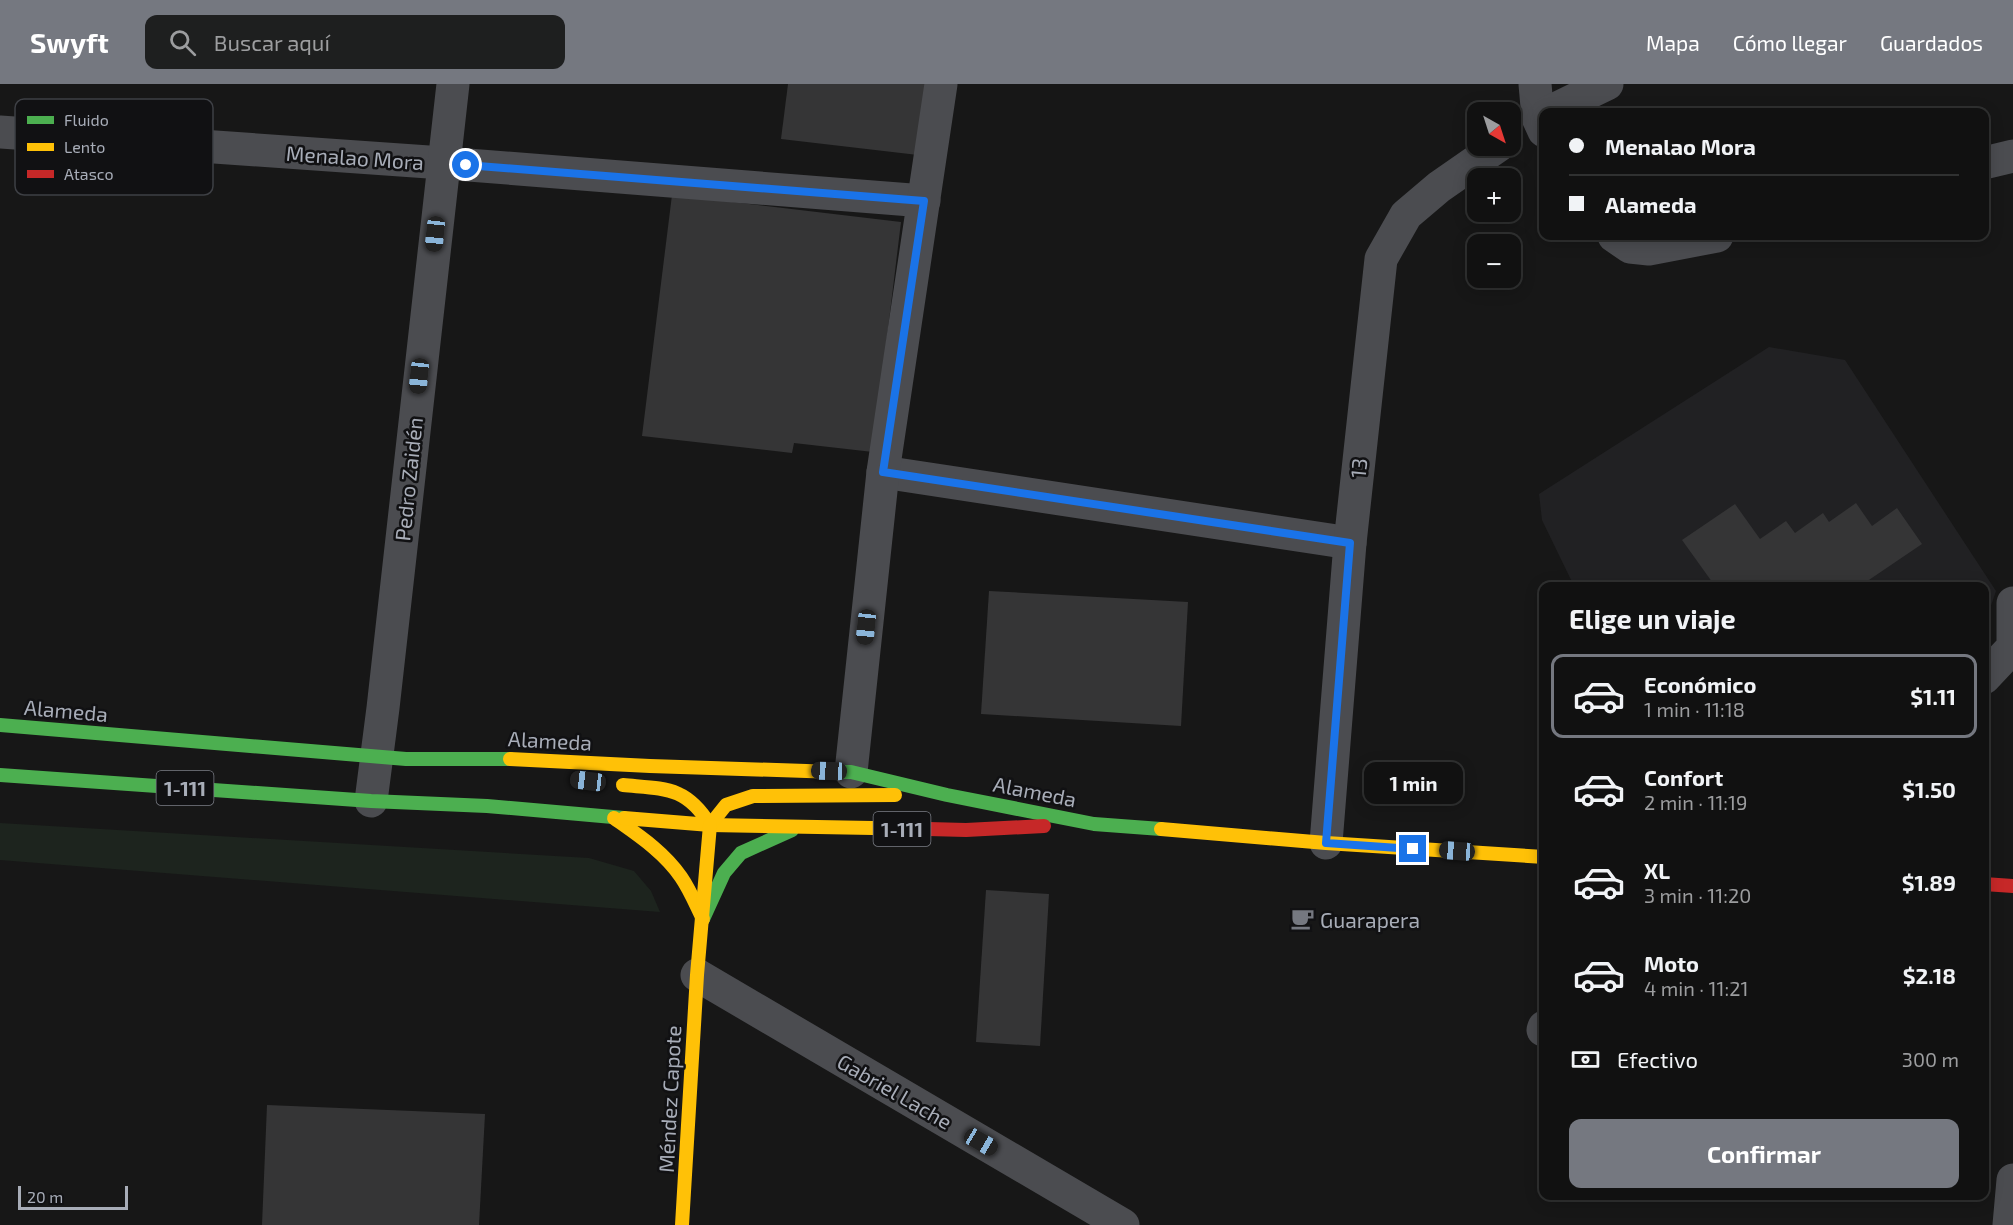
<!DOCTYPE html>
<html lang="es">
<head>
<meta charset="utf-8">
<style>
  body { margin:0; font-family:"Exo 2",sans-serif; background:#1e1f1f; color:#f1f3f6; height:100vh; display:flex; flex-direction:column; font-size:22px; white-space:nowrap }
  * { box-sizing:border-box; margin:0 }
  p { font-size:20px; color:#9c9d9f }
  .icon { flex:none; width:33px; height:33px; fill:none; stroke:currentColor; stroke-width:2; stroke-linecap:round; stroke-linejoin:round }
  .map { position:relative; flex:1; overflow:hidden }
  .panel { position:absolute; left:1539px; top:498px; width:450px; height:618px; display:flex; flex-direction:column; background:#111; border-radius:12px; box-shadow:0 3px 15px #0003,0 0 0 2px #303131 }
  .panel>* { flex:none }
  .guide { position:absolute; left:1539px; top:24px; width:450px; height:132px; border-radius:12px; box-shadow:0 3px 15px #0003,0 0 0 2px #303131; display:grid; align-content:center; height:132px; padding:0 30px; background:#111 }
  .needle { width:39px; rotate:141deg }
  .buttons { position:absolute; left:1467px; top:18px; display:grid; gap:12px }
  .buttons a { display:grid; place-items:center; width:54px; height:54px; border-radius:12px; background:#111; box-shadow:0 3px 15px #0003,0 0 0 2px #303131; font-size:30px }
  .scale { position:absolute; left:18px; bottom:15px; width:110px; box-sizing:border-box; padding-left:6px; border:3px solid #a8adb8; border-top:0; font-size:16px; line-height:21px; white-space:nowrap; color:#a8adb8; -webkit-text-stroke:4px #111113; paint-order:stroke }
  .end { position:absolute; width:27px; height:27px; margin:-14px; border:8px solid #1a73e8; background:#fff; box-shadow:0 0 0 3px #fff }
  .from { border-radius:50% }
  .bubble { position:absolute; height:42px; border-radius:12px; background:#111; box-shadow:0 3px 15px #0003,0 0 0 2px #303131; font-size:20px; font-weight:700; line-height:42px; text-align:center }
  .car { position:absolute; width:18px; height:36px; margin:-18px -9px; border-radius:8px; box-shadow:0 0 4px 2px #0007; background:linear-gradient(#222 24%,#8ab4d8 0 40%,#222 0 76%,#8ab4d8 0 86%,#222 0) }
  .guide b { display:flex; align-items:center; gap:21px; height:57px; font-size:22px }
  .guide b+b { border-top:2px solid #303131 }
  .guide i { width:15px; height:15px; background:#f1f3f6 }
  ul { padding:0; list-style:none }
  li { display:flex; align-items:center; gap:18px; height:84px; margin:0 12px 9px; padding:0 18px; border:3px solid transparent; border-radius:12px }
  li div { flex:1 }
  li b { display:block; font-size:22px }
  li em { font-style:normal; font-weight:700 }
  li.current { border-color:#757880 }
  li>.icon { width:54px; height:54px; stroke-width:1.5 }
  h2 { padding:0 30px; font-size:27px; line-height:72px }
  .pay { display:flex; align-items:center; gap:15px; height:66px; padding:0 30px; font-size:22px }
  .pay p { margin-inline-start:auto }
  .action { display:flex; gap:12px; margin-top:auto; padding:12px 30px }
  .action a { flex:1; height:69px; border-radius:12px; background:#757880; color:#fff; font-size:24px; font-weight:700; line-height:69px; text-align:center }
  header { display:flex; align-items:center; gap:36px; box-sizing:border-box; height:84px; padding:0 30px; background:#757880; color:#fff }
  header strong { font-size:28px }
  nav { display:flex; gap:33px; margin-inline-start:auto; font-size:21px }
  .search { width:420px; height:54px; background:#1e1f1f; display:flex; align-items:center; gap:15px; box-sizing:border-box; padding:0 21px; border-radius:12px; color:#9c9d9f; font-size:22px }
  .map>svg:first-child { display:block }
</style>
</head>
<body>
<header>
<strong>Swyft</strong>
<div class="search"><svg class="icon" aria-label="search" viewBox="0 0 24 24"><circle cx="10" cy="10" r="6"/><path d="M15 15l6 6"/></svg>Buscar aquí</div>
<nav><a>Mapa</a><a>Cómo llegar</a><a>Guardados</a></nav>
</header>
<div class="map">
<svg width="2013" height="1141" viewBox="0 0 2013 1141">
  <rect width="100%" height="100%" fill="#171717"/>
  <polygon fill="#212123" points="1769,263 1845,276 1996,507 1985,539 1984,502 1574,502 1542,436 1539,410"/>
  <polygon fill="#1d241e" points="0,739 589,774 634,787 651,807 660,828 0,776"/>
  <g fill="#353536">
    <polygon points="788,0 927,0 918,71 781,55"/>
    <polygon points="672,111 901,138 873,368 794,359 792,369 642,352"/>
    <polygon points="1856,419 1872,442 1897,424 1922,460 1860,502 1715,502 1682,456 1735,420 1760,455 1786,437 1795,449 1823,429 1829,438"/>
    <polygon points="989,507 1188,518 1181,642 981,630"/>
    <polygon points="986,806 1049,810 1040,962 976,958"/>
    <polygon points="267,1021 485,1030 479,1141 262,1141"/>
  </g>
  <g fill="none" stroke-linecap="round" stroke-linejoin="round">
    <g stroke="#4b4c50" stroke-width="33">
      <polyline points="1535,0 1538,34 1544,47"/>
      <polyline points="1549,28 1607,0"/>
      <polyline points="0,48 443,79 924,117"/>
      <polyline points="1984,79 2013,72"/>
      <polyline points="1614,152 1630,163 1649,165 1717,152"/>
      <polyline points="883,388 1350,459"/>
      <polyline points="1984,594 2013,563 2013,519"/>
      <polyline points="851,688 883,388 941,0"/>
      <polyline points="371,717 383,624 453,0"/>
      <polyline points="1326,759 1350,459 1381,175 1406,131 1439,103 1498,62"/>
      <polyline points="697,891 1123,1141"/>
      <polyline points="1543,946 1544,943"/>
      <polyline points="2009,1141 2013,1096"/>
    </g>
    <g stroke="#4caf50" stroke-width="14">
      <polyline points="0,641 406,675 510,675"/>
      <polyline points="836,688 851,688 947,711 1094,740 1161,745"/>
      <polyline points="0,691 371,717 487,722 624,734"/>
      <polyline points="703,835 724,789 741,769 792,746"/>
    </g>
    <g stroke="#ffc107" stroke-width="14">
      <polyline points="510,675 650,682 836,688"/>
      <path d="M 623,701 C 665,705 686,702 710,741"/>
      <path d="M 614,734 C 638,751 664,768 681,793 C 690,806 696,821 703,835"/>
      <polyline points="624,734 710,741 928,745"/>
      <polyline points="710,741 726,721 753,712 895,711"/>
      <polyline points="1161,745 1326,759 1544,773"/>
      <polyline points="682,1141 697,891 710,741"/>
    </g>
    <g stroke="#c62828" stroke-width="14">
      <polyline points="928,745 966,746 1044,742"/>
      <polyline points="1984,800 2013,802"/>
    </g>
  </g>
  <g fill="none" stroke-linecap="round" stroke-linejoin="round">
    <polyline stroke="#1a73e8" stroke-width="8" points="466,81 924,117 883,388 1350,459 1326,759 1413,765"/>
  </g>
  <defs>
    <symbol id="cafe-bare" viewBox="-9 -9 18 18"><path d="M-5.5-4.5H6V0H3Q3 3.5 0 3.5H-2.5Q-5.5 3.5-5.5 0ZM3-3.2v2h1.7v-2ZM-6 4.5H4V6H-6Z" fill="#757880" stroke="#111113" stroke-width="2.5" paint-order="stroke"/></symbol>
  </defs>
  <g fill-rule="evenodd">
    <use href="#cafe-bare" x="1286" y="818" width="33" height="33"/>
  </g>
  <g text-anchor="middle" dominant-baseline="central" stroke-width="5" stroke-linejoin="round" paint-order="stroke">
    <g fill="#111113" stroke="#7b7e86" stroke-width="1.5">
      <rect x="156.5" y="687" width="57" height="34" rx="4.5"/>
      <rect x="873.5" y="728" width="57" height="34" rx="4.5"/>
    </g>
    <g font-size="20" font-weight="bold" fill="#a8adb8">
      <text x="185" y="704">1-111</text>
      <text x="902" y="745">1-111</text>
    </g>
    <g font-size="21" fill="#a8adb8" stroke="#111113">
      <text transform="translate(355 73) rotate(4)">Menalao Mora</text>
      <text transform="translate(1358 384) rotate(-84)">13</text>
      <text transform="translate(408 395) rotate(-84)">Pedro Zaidén</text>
      <text transform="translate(66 626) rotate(5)">Alameda</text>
      <text transform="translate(550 656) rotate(3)">Alameda</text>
      <text transform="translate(1035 707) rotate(11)">Alameda</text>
      <text transform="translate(895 1007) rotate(30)">Gabriel Lache</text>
      <text transform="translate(669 1015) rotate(-87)">Méndez Capote</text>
    </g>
    <g font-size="21" fill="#a8adb8" stroke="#111113" text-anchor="start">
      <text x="1320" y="835">Guarapera</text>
    </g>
  </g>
  <rect x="15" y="15" width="198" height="96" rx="9" fill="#111113" stroke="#3e4045" stroke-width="1.5"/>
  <rect x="27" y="32" width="27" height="8" fill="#4caf50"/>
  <rect x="27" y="59" width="27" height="8" fill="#ffc107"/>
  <rect x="27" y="86" width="27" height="8" fill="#c62828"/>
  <g font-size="16" fill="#a8adb8">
    <text x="64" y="42">Fluido</text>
    <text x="64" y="69">Lento</text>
    <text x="64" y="96">Atasco</text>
  </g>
</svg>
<div class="buttons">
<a><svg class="needle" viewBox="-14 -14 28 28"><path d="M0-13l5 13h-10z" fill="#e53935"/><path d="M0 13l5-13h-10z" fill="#9c9d9f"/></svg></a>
<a>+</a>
<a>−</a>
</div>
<div class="scale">20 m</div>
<i class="end from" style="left:466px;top:81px"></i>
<i class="end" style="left:1413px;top:765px"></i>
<div class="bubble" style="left:1364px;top:678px;width:99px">1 min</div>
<i class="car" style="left:435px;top:150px;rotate:186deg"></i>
<i class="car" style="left:419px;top:292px;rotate:186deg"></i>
<i class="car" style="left:866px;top:543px;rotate:186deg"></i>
<i class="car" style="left:829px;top:687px;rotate:272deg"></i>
<i class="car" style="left:588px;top:697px;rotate:277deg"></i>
<i class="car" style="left:1457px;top:767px;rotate:274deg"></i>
<i class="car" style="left:981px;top:1058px;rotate:120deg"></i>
<div class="guide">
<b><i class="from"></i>Menalao Mora</b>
<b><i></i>Alameda</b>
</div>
<section class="panel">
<h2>Elige un viaje</h2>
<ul>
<li class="current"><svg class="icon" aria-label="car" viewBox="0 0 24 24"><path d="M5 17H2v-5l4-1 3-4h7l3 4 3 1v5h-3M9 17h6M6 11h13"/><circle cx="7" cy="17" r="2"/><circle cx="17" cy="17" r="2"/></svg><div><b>Económico</b><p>1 min · 11:18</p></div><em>$1.11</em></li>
<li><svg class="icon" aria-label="car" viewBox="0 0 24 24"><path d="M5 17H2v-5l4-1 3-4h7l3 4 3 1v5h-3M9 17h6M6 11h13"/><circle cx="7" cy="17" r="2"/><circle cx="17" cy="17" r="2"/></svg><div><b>Confort</b><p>2 min · 11:19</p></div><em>$1.50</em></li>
<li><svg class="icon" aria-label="car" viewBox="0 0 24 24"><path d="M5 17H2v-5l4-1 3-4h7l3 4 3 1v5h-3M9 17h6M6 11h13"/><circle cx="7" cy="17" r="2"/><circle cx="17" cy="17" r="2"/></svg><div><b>XL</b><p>3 min · 11:20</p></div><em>$1.89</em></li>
<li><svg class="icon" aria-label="car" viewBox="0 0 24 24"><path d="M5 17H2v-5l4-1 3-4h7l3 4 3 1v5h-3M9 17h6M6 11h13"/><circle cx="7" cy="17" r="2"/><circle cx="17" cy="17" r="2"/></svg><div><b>Moto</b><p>4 min · 11:21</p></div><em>$2.18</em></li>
</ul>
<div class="pay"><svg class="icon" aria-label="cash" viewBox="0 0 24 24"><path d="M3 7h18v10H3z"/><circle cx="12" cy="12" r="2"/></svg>Efectivo<p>300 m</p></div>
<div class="action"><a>Confirmar</a></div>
</section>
</div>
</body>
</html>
